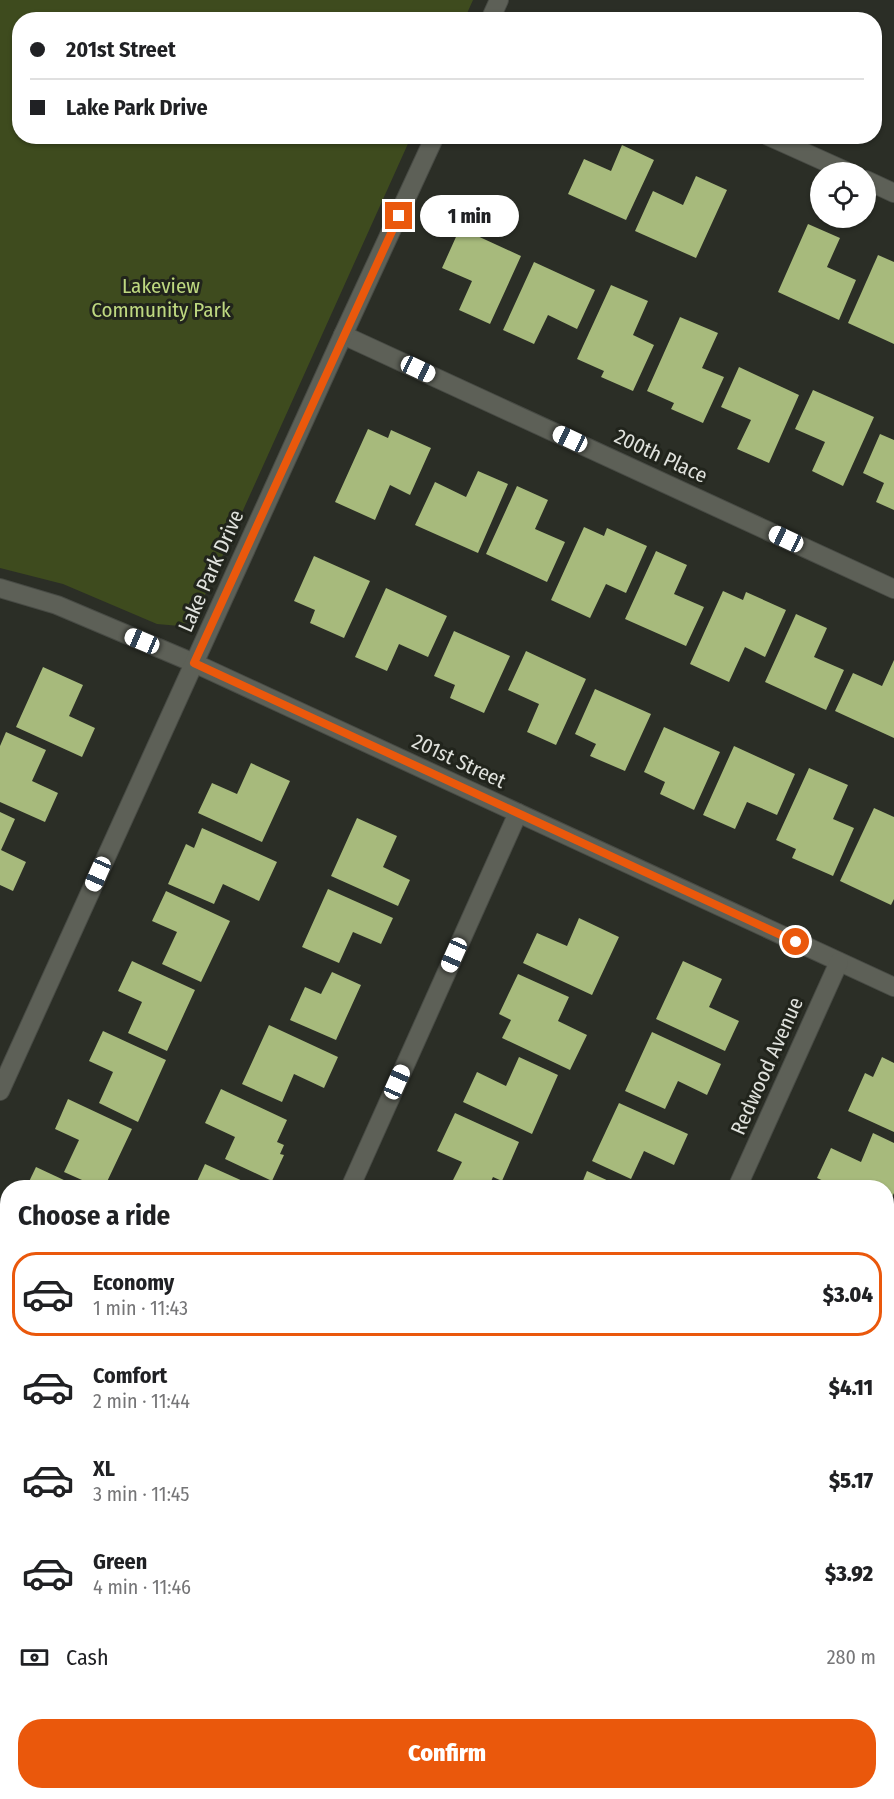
<!DOCTYPE html>
<html lang="en">
<head>
<meta charset="utf-8">
<style>
  body { margin:0; font-family:"Fira Sans Condensed",sans-serif; background:#f2f2f2; color:#202124; height:100vh; display:flex; flex-direction:column; font-size:22px; white-space:nowrap }
  * { box-sizing:border-box; margin:0 }
  p { font-size:20px; color:#757577 }
  .icon { flex:none; width:33px; height:33px; fill:none; stroke:currentColor; stroke-width:2; stroke-linecap:round; stroke-linejoin:round }
  .map { position:relative; flex:1; overflow:hidden }
  .panel { position:absolute; left:0px; top:1180px; width:894px; height:620px; display:flex; flex-direction:column; background:#fff; border-radius:24px 24px 0 0; box-shadow:0 2px 4px #0004 }
  .panel>* { flex:none }
  .hud { position:absolute; left:12px; top:12px; width:870px; height:132px; border-radius:24px; box-shadow:0 2px 4px #0004; display:grid; align-content:center; height:132px; padding:0 18px; background:#fff }
  .buttons { position:absolute; left:810px; top:162px; display:grid; gap:12px }
  .buttons a { display:grid; place-items:center; width:66px; height:66px; border-radius:50%; background:#fff; box-shadow:0 2px 4px #0004; font-size:30px }
  .end { position:absolute; width:27px; height:27px; margin:-14px; border:8px solid #ea580c; background:#fff; box-shadow:0 0 0 3px #fff }
  .from { border-radius:50% }
  .bubble { position:absolute; height:42px; border-radius:21px; background:#fff; box-shadow:0 2px 4px #0004; font-size:20px; font-weight:800; line-height:42px; text-align:center }
  .car { position:absolute; width:18px; height:36px; margin:-18px -9px; border-radius:8px; box-shadow:0 0 4px 2px #0007; background:linear-gradient(#fff 24%,#345 0 40%,#fff 0 76%,#345 0 86%,#fff 0) }
  .hud b { display:flex; align-items:center; gap:21px; height:57px; font-size:22px }
  .hud b+b { border-top:2px solid #e0e0e0 }
  .hud i { width:15px; height:15px; background:#202124 }
  ul { padding:0; list-style:none }
  li { display:flex; align-items:center; gap:18px; height:84px; margin:0 12px 9px; padding:0 6px; border:3px solid transparent; border-radius:24px }
  li div { flex:1 }
  li b { display:block; font-size:22px }
  li em { font-style:normal; font-weight:800 }
  li.current { border-color:#ea580c }
  li>.icon { width:54px; height:54px; stroke-width:1.5 }
  h2 { padding:0 18px; font-size:27px; line-height:72px }
  .pay { display:flex; align-items:center; gap:15px; height:66px; padding:0 18px; font-size:22px }
  .pay p { margin-inline-start:auto }
  .cta { display:flex; gap:12px; margin-top:auto; padding:12px 18px }
  .cta a { flex:1; height:69px; border-radius:24px; background:#ea580c; color:#fff; font-size:24px; font-weight:800; line-height:69px; text-align:center }
  .map>svg:first-child { display:block }
</style>
</head>
<body>
<div class="map">
<svg width="894" height="1799" viewBox="0 0 894 1799">
  <rect width="100%" height="100%" fill="#2b2e26"/>
  <polygon fill="#3e4b1e" points="0,0 473,0 464,20 20,20 20,136 411,137 195,617 180,626 157,624 63,584 0,568"/>
  <g fill="#a7ba7c">
    <polygon points="622,145 654,160 626,220 568,194 584,159 611,171"/>
    <polygon points="696,176 727,190 696,258 635,231 653,191 683,205"/>
    <polygon points="808,224 840,238 827,267 856,280 839,320 778,292"/>
    <polygon points="460,228 521,256 490,324 459,310 472,281 442,268"/>
    <polygon points="878,255 894,262 894,344 848,323"/>
    <polygon points="534,262 595,290 577,329 548,315 534,344 503,330"/>
    <polygon points="611,285 648,301 633,335 654,345 633,391 601,377 604,371 577,359"/>
    <polygon points="680,317 718,333 702,368 724,377 703,423 671,409 674,403 647,391"/>
    <polygon points="739,367 799,395 769,463 737,449 751,420 721,407"/>
    <polygon points="813,390 874,417 843,486 812,471 825,442 795,429"/>
    <polygon points="368,429 388,438 391,430 431,448 410,495 390,485 375,520 335,502"/>
    <polygon points="880,434 894,440 894,510 876,502 884,483 863,473"/>
    <polygon points="478,471 508,484 478,553 415,525 435,482 466,497"/>
    <polygon points="517,486 548,500 535,529 565,542 547,582 486,554"/>
    <polygon points="584,527 604,536 607,528 647,546 626,593 606,584 590,618 551,600"/>
    <polygon points="656,551 687,565 674,594 704,607 686,646 625,619"/>
    <polygon points="314,556 370,581 344,638 310,623 315,610 294,601"/>
    <polygon points="386,588 447,616 428,657 399,644 387,671 355,657"/>
    <polygon points="723,591 743,600 746,592 786,610 765,657 745,647 729,682 690,664"/>
    <polygon points="796,614 827,628 814,657 844,670 826,710 765,682"/>
    <polygon points="454,631 510,656 484,713 450,698 455,685 434,676"/>
    <polygon points="526,651 586,679 556,745 527,732 539,704 508,690"/>
    <polygon points="894,660 894,738 835,711 853,673 882,686"/>
    <polygon points="43,667 83,685 69,716 95,728 82,757 16,727"/>
    <polygon points="595,689 651,714 625,771 590,756 596,744 575,734"/>
    <polygon points="664,727 720,752 694,810 660,794 665,782 644,772"/>
    <polygon points="6,732 46,750 32,781 58,793 45,822 0,802 0,746"/>
    <polygon points="734,746 795,774 777,815 747,802 735,829 703,815"/>
    <polygon points="251,763 290,781 262,842 198,813 212,783 237,794"/>
    <polygon points="809,768 848,785 833,819 854,828 833,876 792,858 796,849 776,840"/>
    <polygon points="874,808 894,817 894,899 891,905 840,881"/>
    <polygon points="0,812 15,819 1,850 26,862 13,891 0,885"/>
    <polygon points="357,818 397,836 383,867 410,880 398,906 331,876"/>
    <polygon points="202,828 277,862 259,901 223,884 214,904 168,884 186,844 194,848"/>
    <polygon points="328,889 393,918 381,944 353,932 339,963 302,947"/>
    <polygon points="166,891 230,921 201,982 162,964 177,932 152,921"/>
    <polygon points="579,918 619,937 592,995 523,963 537,933 567,946"/>
    <polygon points="132,961 195,990 167,1051 128,1033 142,1002 118,991"/>
    <polygon points="683,961 722,979 709,1007 739,1021 725,1051 656,1019"/>
    <polygon points="332,972 361,985 336,1040 290,1020 305,987 321,994"/>
    <polygon points="518,974 569,997 558,1021 587,1035 570,1070 502,1038 511,1020 499,1014"/>
    <polygon points="269,1025 338,1057 324,1088 294,1074 282,1102 242,1084"/>
    <polygon points="103,1031 166,1060 138,1122 99,1103 113,1072 89,1061"/>
    <polygon points="652,1032 721,1064 707,1095 678,1081 665,1109 625,1091"/>
    <polygon points="519,1057 558,1075 532,1134 463,1102 477,1072 506,1086"/>
    <polygon points="882,1057 894,1063 894,1132 848,1111 865,1073 873,1077"/>
    <polygon points="221,1089 287,1120 277,1142 284,1145 280,1154 284,1155 272,1181 225,1159 235,1137 205,1123"/>
    <polygon points="68,1099 132,1129 104,1188 100,1188 64,1172 79,1140 55,1129"/>
    <polygon points="619,1103 688,1134 674,1165 644,1151 631,1179 592,1161"/>
    <polygon points="455,1113 519,1142 502,1181 493,1177 488,1188 459,1188 451,1184 462,1162 437,1151"/>
    <polygon points="873,1133 894,1143 894,1193 886,1209 886,1188 839,1188 817,1178 831,1148 861,1162"/>
    <polygon points="205,1164 258,1188 194,1188"/>
    <polygon points="36,1167 81,1188 26,1188"/>
    <polygon points="587,1171 624,1188 580,1188"/>
    <polygon points="5,1239 8,1240 8,1276 0,1272 0,1250"/>
    <polygon points="0,1327 8,1331 8,1396 0,1392"/>
    <polygon points="894,1354 894,1417 886,1414 886,1371"/>
    <polygon points="886,1450 894,1453 894,1490 886,1487"/>
    <polygon points="8,1578 8,1650 0,1646 0,1595"/>
    <polygon points="0,1661 8,1664 8,1715 0,1732"/>
    <polygon points="0,1744 8,1747 8,1759 0,1776"/>
    <polygon points="147,1792 231,1792 228,1799 144,1799"/>
    <polygon points="318,1792 384,1792 381,1799 333,1799"/>
    <polygon points="535,1792 618,1792 616,1799 532,1799"/>
    <polygon points="711,1792 774,1792 778,1794 776,1799 708,1799"/>
  </g>
  <g fill="none" stroke-linecap="round" stroke-linejoin="round">
    <defs>
      <g id="minor">
        <polyline points="490,20 499,0"/>
        <polyline points="768,136 848,172"/>
        <polyline points="866,180 894,193"/>
        <polyline points="343,335 894,589"/>
        <polyline points="0,588 57,605 194,663 894,987"/>
        <polyline points="0,1091 343,335 435,136"/>
        <polyline points="350,1188 518,813"/>
        <polyline points="737,1188 839,962"/>
        <polyline points="886,1725 894,1709"/>
        <polyline points="77,1799 79,1792"/>
        <polyline points="460,1799 463,1792"/>
        <polyline points="853,1799 856,1792"/>
      </g>
    </defs>
    <use href="#minor" stroke="#484b45" stroke-width="20"/>
    <use href="#minor" stroke="#5d6057" stroke-width="18"/>
  </g>
  <g fill="none" stroke-linecap="round" stroke-linejoin="round">
    <polyline stroke="#ea580c" stroke-width="8" points="399,216 194,663 796,942"/>
  </g>
  <g text-anchor="middle" dominant-baseline="central" stroke-width="6" stroke-linejoin="round" paint-order="stroke">
    <g font-size="21" fill="#bed880" stroke="#21241c">
      <text x="161" y="286">Lakeview<tspan x="161" dy="24">Community Park</tspan></text>
    </g>
    <g font-size="21" fill="#e0e2dd" stroke="#21241c">
      <text transform="translate(661 456) rotate(25)">200th Place</text>
      <text transform="translate(211 571) rotate(-66)">Lake Park Drive</text>
      <text transform="translate(459 761) rotate(25)">201st Street</text>
      <text transform="translate(767 1066) rotate(-66)">Redwood Avenue</text>
    </g>
  </g>
</svg>
<div class="buttons">
<a><svg class="icon" aria-label="locate" viewBox="0 0 24 24"><circle cx="12" cy="12" r="6"/><path d="M12 2v4M12 18v4M2 12h4M18 12h4"/></svg></a>
</div>
<i class="end from" style="left:796px;top:942px"></i>
<i class="end" style="left:399px;top:216px"></i>
<div class="bubble" style="left:420px;top:195px;width:99px">1 min</div>
<i class="car" style="left:418px;top:369px;rotate:115deg"></i>
<i class="car" style="left:570px;top:439px;rotate:295deg"></i>
<i class="car" style="left:786px;top:539px;rotate:295deg"></i>
<i class="car" style="left:142px;top:641px;rotate:293deg"></i>
<i class="car" style="left:98px;top:874px;rotate:204deg"></i>
<i class="car" style="left:454px;top:955px;rotate:204deg"></i>
<i class="car" style="left:397px;top:1082px;rotate:24deg"></i>
<div class="hud">
<b><i class="from"></i>201st Street</b>
<b><i></i>Lake Park Drive</b>
</div>
<section class="panel">
<h2>Choose a ride</h2>
<ul>
<li class="current"><svg class="icon" aria-label="car" viewBox="0 0 24 24"><path d="M5 17H2v-5l4-1 3-4h7l3 4 3 1v5h-3M9 17h6M6 11h13"/><circle cx="7" cy="17" r="2"/><circle cx="17" cy="17" r="2"/></svg><div><b>Economy</b><p>1 min · 11:43</p></div><em>$3.04</em></li>
<li><svg class="icon" aria-label="car" viewBox="0 0 24 24"><path d="M5 17H2v-5l4-1 3-4h7l3 4 3 1v5h-3M9 17h6M6 11h13"/><circle cx="7" cy="17" r="2"/><circle cx="17" cy="17" r="2"/></svg><div><b>Comfort</b><p>2 min · 11:44</p></div><em>$4.11</em></li>
<li><svg class="icon" aria-label="car" viewBox="0 0 24 24"><path d="M5 17H2v-5l4-1 3-4h7l3 4 3 1v5h-3M9 17h6M6 11h13"/><circle cx="7" cy="17" r="2"/><circle cx="17" cy="17" r="2"/></svg><div><b>XL</b><p>3 min · 11:45</p></div><em>$5.17</em></li>
<li><svg class="icon" aria-label="car" viewBox="0 0 24 24"><path d="M5 17H2v-5l4-1 3-4h7l3 4 3 1v5h-3M9 17h6M6 11h13"/><circle cx="7" cy="17" r="2"/><circle cx="17" cy="17" r="2"/></svg><div><b>Green</b><p>4 min · 11:46</p></div><em>$3.92</em></li>
</ul>
<div class="pay"><svg class="icon" aria-label="cash" viewBox="0 0 24 24"><path d="M3 7h18v10H3z"/><circle cx="12" cy="12" r="2"/></svg>Cash<p>280 m</p></div>
<div class="cta"><a>Confirm</a></div>
</section>
</div>
</body>
</html>
